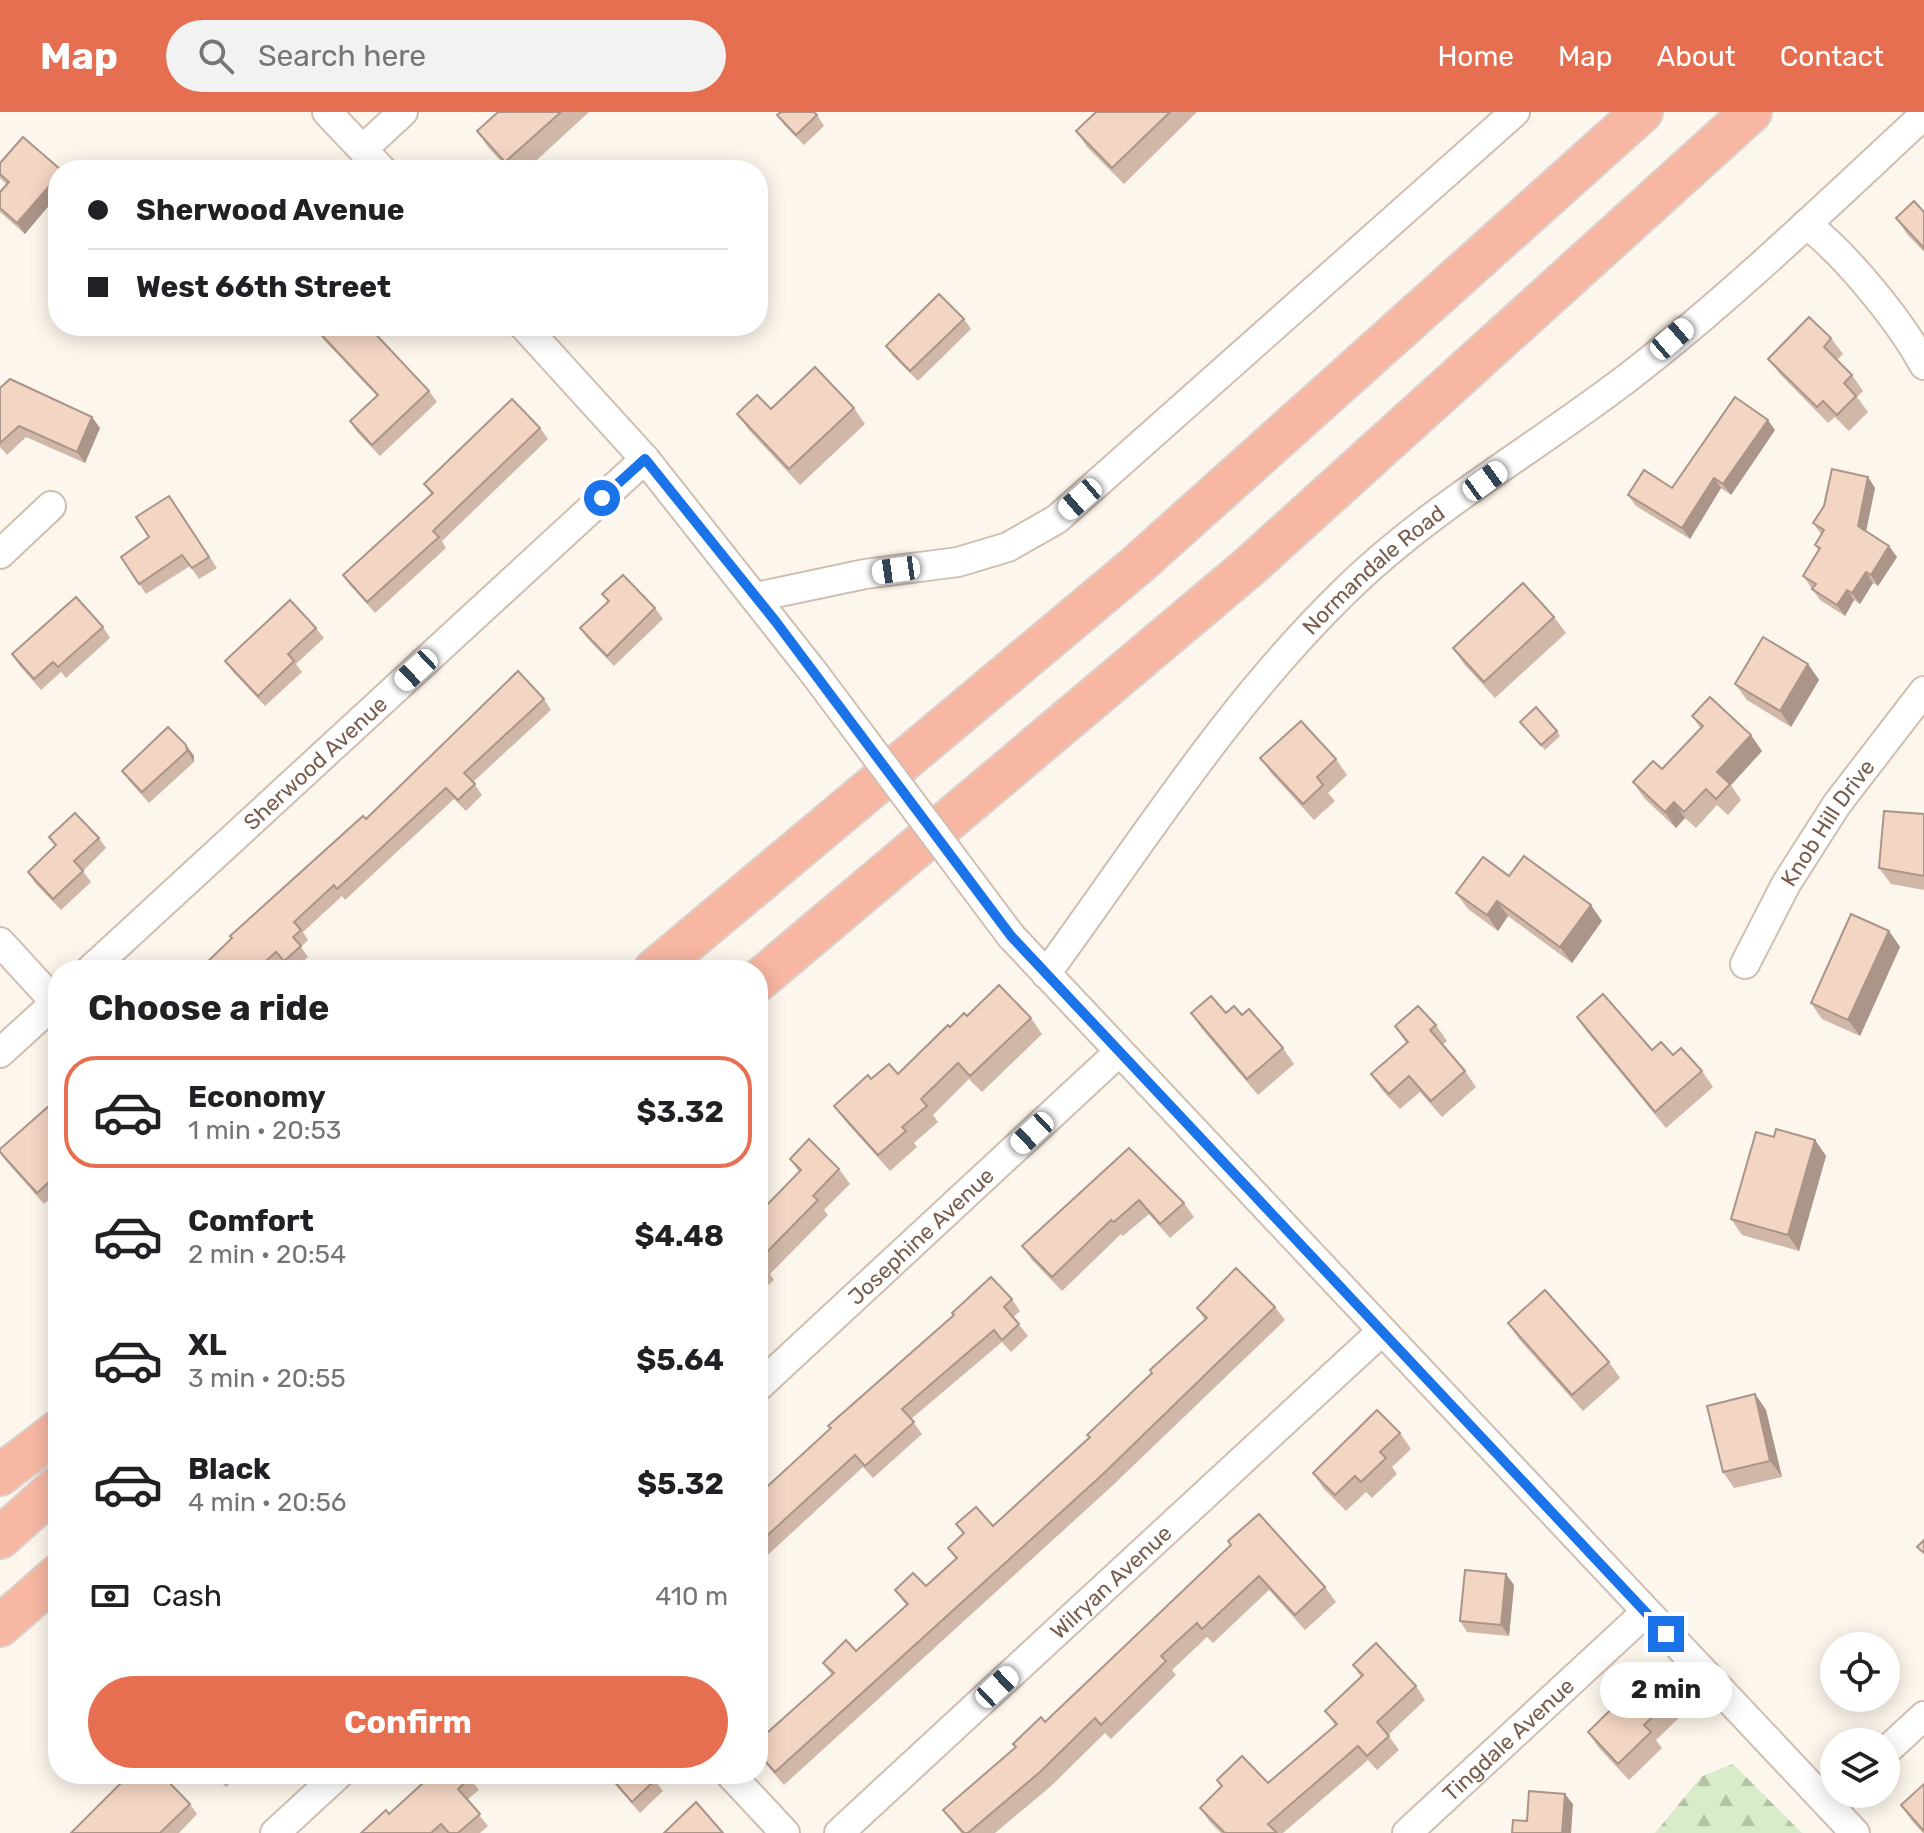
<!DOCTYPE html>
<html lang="en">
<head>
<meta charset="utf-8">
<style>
  body { margin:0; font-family:Rubik,sans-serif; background:#f2f2f2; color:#202124; height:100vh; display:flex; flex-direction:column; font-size:30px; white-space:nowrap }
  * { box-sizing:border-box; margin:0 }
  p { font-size:26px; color:#757577 }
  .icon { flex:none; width:44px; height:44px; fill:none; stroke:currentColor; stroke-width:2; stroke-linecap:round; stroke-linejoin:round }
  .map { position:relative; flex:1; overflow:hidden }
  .details { position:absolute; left:48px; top:848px; width:720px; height:824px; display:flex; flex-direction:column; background:#fff; border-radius:32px; box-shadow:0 4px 20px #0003 }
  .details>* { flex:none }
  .guide { position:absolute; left:48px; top:48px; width:720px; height:176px; border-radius:32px; box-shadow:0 4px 20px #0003; display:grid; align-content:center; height:176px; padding:0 40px; background:#fff }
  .tools { position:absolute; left:1820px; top:1520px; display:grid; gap:16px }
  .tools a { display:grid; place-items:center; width:80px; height:80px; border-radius:50%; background:#fff; box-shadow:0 4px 20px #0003; font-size:40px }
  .end { position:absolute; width:36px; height:36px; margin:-18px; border:10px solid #1a73e8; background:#fff; box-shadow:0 0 0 4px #fff }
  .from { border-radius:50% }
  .bubble { position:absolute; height:56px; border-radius:28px; background:#fff; box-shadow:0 4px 20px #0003; font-size:26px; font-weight:700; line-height:56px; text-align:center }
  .car { position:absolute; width:24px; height:48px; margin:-24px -12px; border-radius:10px; box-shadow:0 0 6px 2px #0007; background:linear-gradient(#fff 24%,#345 0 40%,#fff 0 76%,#345 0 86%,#fff 0) }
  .guide b { display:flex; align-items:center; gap:28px; height:76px; font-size:30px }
  .guide b+b { border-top:2px solid #e0e0e0 }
  .guide i { width:20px; height:20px; background:#202124 }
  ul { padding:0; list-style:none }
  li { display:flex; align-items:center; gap:24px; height:112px; margin:0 16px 12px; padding:0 24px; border:4px solid transparent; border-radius:32px }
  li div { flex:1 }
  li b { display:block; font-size:30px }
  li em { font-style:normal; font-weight:700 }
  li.current { border-color:#e76f51 }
  li>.icon { width:72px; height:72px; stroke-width:1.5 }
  h2 { padding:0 40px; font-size:36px; line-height:96px }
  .pay { display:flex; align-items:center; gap:20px; height:88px; padding:0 40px; font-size:30px }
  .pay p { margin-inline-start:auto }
  .button { display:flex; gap:16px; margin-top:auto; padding:16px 40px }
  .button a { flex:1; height:92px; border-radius:48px; background:#e76f51; color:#fff; font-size:32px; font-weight:700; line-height:92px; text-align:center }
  header { display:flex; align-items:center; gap:48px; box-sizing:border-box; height:112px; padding:0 40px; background:#e76f51; color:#fff }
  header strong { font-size:38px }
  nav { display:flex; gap:44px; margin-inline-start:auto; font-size:28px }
  .search { width:560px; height:72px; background:#f2f2f2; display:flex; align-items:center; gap:20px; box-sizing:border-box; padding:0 28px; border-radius:44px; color:#757577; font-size:30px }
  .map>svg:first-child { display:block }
</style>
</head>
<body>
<header>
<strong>Map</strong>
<div class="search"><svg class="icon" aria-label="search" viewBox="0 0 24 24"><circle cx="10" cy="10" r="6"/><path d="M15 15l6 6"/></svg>Search here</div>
<nav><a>Home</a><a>Map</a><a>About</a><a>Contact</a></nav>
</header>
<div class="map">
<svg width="1924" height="1721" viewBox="0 0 1924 1721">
  <defs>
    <pattern id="forest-firs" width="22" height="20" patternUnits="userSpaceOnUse" patternTransform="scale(2)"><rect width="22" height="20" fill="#d8ecc9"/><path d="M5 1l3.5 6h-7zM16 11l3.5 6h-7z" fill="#b4c2a5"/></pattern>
  </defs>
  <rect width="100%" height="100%" fill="#fdf6ec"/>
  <polygon fill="url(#forest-firs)" points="1733,1652 1802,1721 1655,1721 1702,1664"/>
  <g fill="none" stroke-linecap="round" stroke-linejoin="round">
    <defs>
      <g id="minor">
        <polyline points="327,0 382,58"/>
        <polyline points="363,37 403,0"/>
        <path d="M 1806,112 C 1845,141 1901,210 1924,253"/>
        <polyline points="524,214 645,347 814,561"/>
        <polyline points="0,442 51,394"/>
        <polyline points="756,485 865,462 958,450 1008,435 1057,407 1515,0"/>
        <polyline points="1011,824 1855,1721"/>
        <polyline points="0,830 55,890"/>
        <path id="s1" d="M 1745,852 L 1786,772 L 1837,692 L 1924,579"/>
        <path id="s2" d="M 90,858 L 645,347"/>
        <path id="s3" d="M 1046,862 C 1141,732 1228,593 1344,480 C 1427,398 1533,338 1626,267 C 1730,187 1828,92 1924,3"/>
        <polyline points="0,941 58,888"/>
        <path id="s4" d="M 758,1275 L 1119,940"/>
        <polyline points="1886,1639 1924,1604"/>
        <polyline points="730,1662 785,1721"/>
        <polyline points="275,1721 339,1662"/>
        <path id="s5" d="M 839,1721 L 1382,1219"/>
        <path id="s6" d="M 1407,1721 L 1646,1500"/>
      </g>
      <g id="highway">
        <polyline points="654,858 1136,454 1642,0"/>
        <polyline points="758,869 1250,454 1751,0"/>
        <polyline points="0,1363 58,1319"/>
        <polyline points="0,1426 58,1374"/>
        <polyline points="0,1514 58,1463"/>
      </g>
    </defs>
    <use href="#minor" stroke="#d1beb0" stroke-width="32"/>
    <use href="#highway" stroke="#dad1cd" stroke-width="44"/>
    <use href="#minor" stroke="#fff" stroke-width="28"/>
    <use href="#highway" stroke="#f7b7a3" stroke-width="40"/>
    <defs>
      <polyline id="minor-bridge" points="814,561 1011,824"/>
    </defs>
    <use href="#minor-bridge" stroke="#d1beb0" stroke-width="32" stroke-linecap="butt"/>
    <use href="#minor-bridge" stroke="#fff" stroke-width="28"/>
  </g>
  <g fill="#d1b7a8">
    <polygon points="498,0 589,0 526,58 509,58 488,35 477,19"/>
    <polygon points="1096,0 1197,0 1124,72 1087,35 1076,19"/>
    <polygon points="777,3 817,3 824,14 804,33 785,14"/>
    <polygon points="0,51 61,58 25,122 0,100 0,80 7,73 0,66"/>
    <polygon points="1924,100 1924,140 1907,122 1896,106"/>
    <polygon points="964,207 971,217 918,269 893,244 886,234"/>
    <polygon points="316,217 429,279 437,290 380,344 357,320 350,309 377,284 323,227"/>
    <polygon points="1831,226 1843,242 1837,248 1852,263 1863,279 1857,285 1868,300 1849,319 1835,305 1828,311 1780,262 1768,247"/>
    <polygon points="0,276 100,316 85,351 26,325 7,343 0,335"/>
    <polygon points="854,296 865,312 800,373 749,318 737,302 771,297"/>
    <polygon points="540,316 548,327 442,429 446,436 375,501 350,473 343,463 431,382 424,372"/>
    <polygon points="1775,318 1731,383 1721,376 1690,427 1636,394 1628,383 1672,376"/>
    <polygon points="1868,365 1875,376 1866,419 1897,445 1878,474 1873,471 1860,492 1854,488 1845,504 1820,488 1803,464 1819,439 1815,433 1821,422 1813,411"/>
    <polygon points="169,384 217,456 199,467 190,454 146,482 121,445 149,425"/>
    <polygon points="602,482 655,496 663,507 614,554 588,527 580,516 608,490"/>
    <polygon points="1554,505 1566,521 1495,586 1464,552 1453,536"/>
    <polygon points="103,515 110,526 66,566 61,560 41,578 19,553 12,542"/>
    <polygon points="316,516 324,526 296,552 302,560 265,594 233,560 225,549"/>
    <polygon points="1808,552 1819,568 1791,615 1747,588 1735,572"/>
    <polygon points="544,587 551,598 473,670 482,683 466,699 454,687 345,788 342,784 303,820 308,828 301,835 308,845 294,858 290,858 284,851 276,858 199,858 366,707"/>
    <polygon points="1692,604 1762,639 1731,673 1741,688 1728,703 1717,693 1696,716 1685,706 1676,716 1644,686 1633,670 1662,657 1701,617"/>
    <polygon points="1520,610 1557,619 1560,624 1545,638"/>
    <polygon points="186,633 194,644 194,650 149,691 130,670 122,659"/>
    <polygon points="1260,646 1336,647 1347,663 1328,681 1335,689 1314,708 1272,662"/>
    <polygon points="1924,702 1924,778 1891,772 1879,756"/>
    <polygon points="49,725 99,726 106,736 83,759 91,770 61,798 35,771 28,760 55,734"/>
    <polygon points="1509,764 1602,809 1572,851 1508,804 1498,819 1468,797 1456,781"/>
    <polygon points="1889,819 1900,835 1860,924 1822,907 1811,891"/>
    <polygon points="1191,901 1226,901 1242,903 1283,936 1294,952 1258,983 1202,917"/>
    <polygon points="967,904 1031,906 1042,922 982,980 969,967 933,1003 938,1010 914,1031 917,1035 890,1059 846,1010 834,994 871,967 898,962 950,915"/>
    <polygon points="1577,905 1652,938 1673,943 1702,959 1713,975 1666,1016 1588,921"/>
    <polygon points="1436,913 1447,929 1442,933 1465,959 1476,975 1442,1005 1420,980 1400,997 1382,978 1371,962 1406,931 1395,914"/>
    <polygon points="58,986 58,1080 44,1092 6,1049 0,1041"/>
    <polygon points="1774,1025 1815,1028 1826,1044 1799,1139 1742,1123 1731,1107"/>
    <polygon points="1129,1036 1184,1091 1194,1105 1170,1126 1149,1102 1123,1124 1121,1122 1062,1179 1032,1148 1022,1134"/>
    <polygon points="790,1047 839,1057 850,1072 824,1098 828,1103 770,1162 774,1168 758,1182 758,1112 766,1105 761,1099 799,1060"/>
    <polygon points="1012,1187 1020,1199 1013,1205 1028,1224 1011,1240 1002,1230 911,1307 922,1322 873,1366 863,1355 758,1452 758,1383"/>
    <polygon points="1275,1195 1285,1208 1111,1375 784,1673 758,1643 758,1629 832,1563 823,1551 856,1539 906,1493 895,1478 926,1474 956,1447 948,1436 963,1422 956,1412 993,1414 1089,1326 1205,1208 1197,1196"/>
    <polygon points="1508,1211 1609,1250 1620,1266 1583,1299 1519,1227"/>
    <polygon points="1755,1282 1766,1298 1782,1365 1734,1376 1723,1360"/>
    <polygon points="1400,1321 1411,1337 1392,1355 1397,1362 1372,1386 1366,1380 1346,1399 1324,1377 1313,1361"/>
    <polygon points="1231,1433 1325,1475 1336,1490 1305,1518 1269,1478 1213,1531 1207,1525 1172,1558 1176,1563 1111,1627 1105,1621 1050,1675 995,1721 961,1721 943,1698 1045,1610"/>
    <polygon points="1514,1473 1509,1524 1467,1520 1460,1509"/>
    <polygon points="1353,1553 1416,1574 1425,1588 1388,1623 1399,1638 1377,1658 1368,1648 1283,1721 1221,1721 1210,1710 1200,1696 1222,1674 1217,1668 1268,1671 1335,1613 1325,1599 1361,1565"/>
    <polygon points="1672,1586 1683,1602 1656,1628 1662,1636 1629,1668 1599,1636 1588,1620"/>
    <polygon points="214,1662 240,1662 226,1675"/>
    <polygon points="432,1662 475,1662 470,1666 479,1678 467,1688 488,1714 480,1721 361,1721 389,1702"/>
    <polygon points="606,1662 650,1662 663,1679 640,1701"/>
    <polygon points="1924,1672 1924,1721 1923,1721 1912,1709 1901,1693"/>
    <polygon points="190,1692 197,1702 179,1721 71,1721"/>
  </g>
  <g fill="#aa9588">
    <polygon points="58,64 58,83 25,122 17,111"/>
    <polygon points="92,305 100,316 85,351 77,340"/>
    <polygon points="1768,308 1775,318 1731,383 1723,372"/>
    <polygon points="1868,365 1875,376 1865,424 1858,414"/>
    <polygon points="1714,366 1721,376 1690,427 1682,416"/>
    <polygon points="1889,434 1897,445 1878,474 1871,463"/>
    <polygon points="1866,460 1873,471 1860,492 1852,481"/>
    <polygon points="1847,478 1854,488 1845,504 1837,493"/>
    <polygon points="1808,552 1819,568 1791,615 1780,599"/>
    <polygon points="1751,623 1762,639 1731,673 1717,660"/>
    <polygon points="186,633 194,644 194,650 187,639"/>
    <polygon points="1674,690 1685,706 1676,716 1665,700"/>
    <polygon points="1497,789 1508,804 1498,819 1487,803"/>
    <polygon points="1591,793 1602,809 1572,851 1560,835"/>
    <polygon points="1889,819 1900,835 1860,924 1848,908"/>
    <polygon points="1815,1028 1826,1044 1799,1139 1788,1123"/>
    <polygon points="1755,1282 1766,1298 1782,1365 1770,1349"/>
    <polygon points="1506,1462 1514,1473 1509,1524 1501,1513"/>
    <polygon points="1565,1682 1573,1692 1571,1721 1562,1721"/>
  </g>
  <g fill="#f3d5c3" stroke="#aa9588" stroke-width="2">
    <polygon points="498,0 561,0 505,50 477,19"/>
    <polygon points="781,0 814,0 817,3 796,23 777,3"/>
    <polygon points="1096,0 1170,0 1112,56 1076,19"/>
    <polygon points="23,25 61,58 58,58 58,64 17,111 0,96 0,80 9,70 0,62 0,51"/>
    <polygon points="223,53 227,58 218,58"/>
    <polygon points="1914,89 1924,100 1924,136 1896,106"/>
    <polygon points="939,182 964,207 910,259 886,234"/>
    <polygon points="1809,205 1831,226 1824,235 1852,263 1844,271 1856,284 1837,303 1823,289 1817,295 1768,247"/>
    <polygon points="318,214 368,214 429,279 372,333 350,309 378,283 316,217"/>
    <polygon points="815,255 854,296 789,357 737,302 757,283 771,297"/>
    <polygon points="10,267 92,305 77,340 19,314 0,331 0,276"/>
    <polygon points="1735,285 1768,308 1723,372 1714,366 1682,416 1628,383 1644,358 1672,376"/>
    <polygon points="512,287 540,316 433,419 439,425 367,490 343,463 433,381 424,372"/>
    <polygon points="1832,357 1868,365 1858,414 1889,434 1871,463 1866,460 1852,481 1847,478 1837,493 1812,477 1816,472 1803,464 1820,436 1815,433 1824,418 1813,411 1824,394"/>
    <polygon points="169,384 209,445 192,456 182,443 139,472 121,445 149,425 136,405"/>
    <polygon points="623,463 655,496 607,544 580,516 609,489 602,482"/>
    <polygon points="1523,471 1554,505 1484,570 1453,536"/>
    <polygon points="76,485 103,515 58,555 53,550 34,567 12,542"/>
    <polygon points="290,488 316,516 288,542 294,549 258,584 225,549"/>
    <polygon points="1763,525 1808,552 1780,599 1735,572"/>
    <polygon points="518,559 544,587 464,661 475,672 458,688 446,676 337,777 334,773 294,810 301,818 293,825 301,834 284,849 276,840 256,858 199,858 232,826 230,824 363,704 366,707"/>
    <polygon points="1710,585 1751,623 1717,660 1730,672 1716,687 1706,677 1684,700 1674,690 1665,700 1633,670 1653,649 1662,657 1703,614 1692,604"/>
    <polygon points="1536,595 1557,619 1541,633 1520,610"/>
    <polygon points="1301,609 1336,647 1317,665 1323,673 1303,692 1260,646"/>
    <polygon points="168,615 186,633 187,639 142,680 122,659"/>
    <polygon points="1884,699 1924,702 1924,764 1879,756"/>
    <polygon points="75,701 99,726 74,749 83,759 53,787 28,760 56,733 49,725"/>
    <polygon points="1524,744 1591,793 1560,835 1497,789 1487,803 1456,781 1483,745 1509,764"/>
    <polygon points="1851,802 1889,819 1848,908 1811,891"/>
    <polygon points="999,873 1031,906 970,964 958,951 921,987 927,994 902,1015 906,1019 878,1043 834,994 868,963 871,967 889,952 898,962 948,913 950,915 964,901 967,904"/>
    <polygon points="1603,882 1652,938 1661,930 1673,943 1681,936 1702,959 1655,1000 1577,905"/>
    <polygon points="1211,884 1226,901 1234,894 1242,903 1249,897 1283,936 1247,967 1191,901"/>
    <polygon points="1418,894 1436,913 1430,918 1465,959 1431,989 1409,964 1389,982 1371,962 1408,930 1395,914"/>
    <polygon points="58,986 58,1040 56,1042 58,1045 58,1062 37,1081 0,1040 0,1037"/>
    <polygon points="1776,1017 1815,1028 1788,1123 1731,1107 1756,1020 1774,1025"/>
    <polygon points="809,1027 839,1057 813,1084 818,1088 759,1148 764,1153 758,1158 758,1112 767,1104 761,1099 801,1058 790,1047"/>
    <polygon points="1129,1036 1184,1091 1160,1112 1139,1088 1114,1110 1111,1108 1052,1165 1022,1134"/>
    <polygon points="1236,1156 1275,1195 1102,1363 775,1660 758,1641 758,1629 834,1561 823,1551 846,1528 856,1539 908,1492 895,1478 913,1461 926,1474 957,1446 948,1436 964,1421 956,1412 976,1395 993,1414 1090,1325 1087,1323 1152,1261 1150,1258 1207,1206 1197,1196"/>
    <polygon points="991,1165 1012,1187 1004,1195 1019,1212 1002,1228 994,1218 902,1297 914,1310 865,1354 855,1343 758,1432 758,1383 831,1316 828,1314 954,1203 952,1201"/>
    <polygon points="1545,1178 1609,1250 1572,1283 1508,1211"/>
    <polygon points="1755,1282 1770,1349 1723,1360 1707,1294"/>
    <polygon points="1377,1298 1400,1321 1380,1340 1386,1346 1361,1370 1355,1364 1335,1383 1313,1361"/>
    <polygon points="1259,1402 1325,1475 1295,1503 1259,1464 1202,1517 1197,1511 1161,1544 1166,1549 1101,1613 1095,1606 1040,1660 968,1721 964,1721 943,1698 1016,1635 1013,1632 1041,1605 1045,1610 1231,1433 1228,1429"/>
    <polygon points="1924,1428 1924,1441 1917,1435"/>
    <polygon points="1465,1458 1506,1462 1501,1513 1460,1509"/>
    <polygon points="1376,1531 1416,1574 1377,1610 1389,1624 1367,1644 1358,1634 1268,1712 1277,1721 1225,1721 1200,1696 1222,1674 1217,1668 1242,1644 1268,1671 1337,1612 1325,1599 1363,1563 1353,1553"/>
    <polygon points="1648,1561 1672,1586 1644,1613 1651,1620 1618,1652 1588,1620"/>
    <polygon points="130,1662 161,1662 190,1692 160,1721 71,1721"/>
    <polygon points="433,1662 466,1662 470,1666 458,1677 480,1702 458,1721 449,1721 441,1712 431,1721 361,1721 386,1698 389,1702"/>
    <polygon points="608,1662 650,1662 655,1668 632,1690"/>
    <polygon points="1924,1672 1924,1719 1901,1693"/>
    <polygon points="1529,1679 1565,1682 1562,1721 1512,1721 1513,1708 1527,1709"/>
    <polygon points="696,1690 723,1721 664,1721"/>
  </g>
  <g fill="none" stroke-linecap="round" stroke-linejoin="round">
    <polyline stroke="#1a73e8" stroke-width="10" points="602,386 645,347 776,510 1011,824 1666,1522"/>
  </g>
  <g text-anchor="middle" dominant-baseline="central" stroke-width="6" stroke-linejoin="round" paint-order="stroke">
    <g font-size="22" fill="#7a5c4d" stroke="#fffaf3">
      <text stroke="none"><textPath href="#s3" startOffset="522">Normandale Road</textPath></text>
      <text stroke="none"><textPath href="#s2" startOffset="306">Sherwood Avenue</textPath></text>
      <text stroke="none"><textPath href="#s1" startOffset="164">Knob Hill Drive</textPath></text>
      <text stroke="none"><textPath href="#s4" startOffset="222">Josephine Avenue</textPath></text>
      <text stroke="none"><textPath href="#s5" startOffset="370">Wilryan Avenue</textPath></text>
      <text stroke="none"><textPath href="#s6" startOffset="138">Tingdale Avenue</textPath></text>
    </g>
  </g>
</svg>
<div class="tools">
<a><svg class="icon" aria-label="locate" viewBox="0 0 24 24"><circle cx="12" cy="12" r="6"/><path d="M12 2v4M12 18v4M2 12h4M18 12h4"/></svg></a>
<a><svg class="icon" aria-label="layers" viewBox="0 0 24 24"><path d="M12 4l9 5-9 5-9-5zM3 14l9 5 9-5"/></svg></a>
</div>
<i class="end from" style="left:602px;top:386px"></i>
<i class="end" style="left:1666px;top:1522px"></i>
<div class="bubble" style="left:1600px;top:1550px;width:132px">2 min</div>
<i class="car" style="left:1672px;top:227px;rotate:49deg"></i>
<i class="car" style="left:1485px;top:369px;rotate:54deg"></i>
<i class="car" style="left:1080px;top:387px;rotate:229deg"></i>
<i class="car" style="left:896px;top:458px;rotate:262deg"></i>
<i class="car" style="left:416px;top:558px;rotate:227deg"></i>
<i class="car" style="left:1032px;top:1021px;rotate:227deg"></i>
<i class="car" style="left:997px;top:1575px;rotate:47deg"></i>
<div class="guide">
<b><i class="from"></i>Sherwood Avenue</b>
<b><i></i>West 66th Street</b>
</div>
<section class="details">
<h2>Choose a ride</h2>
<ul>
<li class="current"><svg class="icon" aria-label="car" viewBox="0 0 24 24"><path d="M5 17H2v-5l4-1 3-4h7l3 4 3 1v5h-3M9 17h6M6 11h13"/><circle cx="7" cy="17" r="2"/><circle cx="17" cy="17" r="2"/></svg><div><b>Economy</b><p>1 min · 20:53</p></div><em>$3.32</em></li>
<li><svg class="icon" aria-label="car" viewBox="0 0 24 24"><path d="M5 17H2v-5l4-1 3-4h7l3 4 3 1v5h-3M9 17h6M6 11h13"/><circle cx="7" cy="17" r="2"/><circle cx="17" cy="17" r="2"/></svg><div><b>Comfort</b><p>2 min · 20:54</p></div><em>$4.48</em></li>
<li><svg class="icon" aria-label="car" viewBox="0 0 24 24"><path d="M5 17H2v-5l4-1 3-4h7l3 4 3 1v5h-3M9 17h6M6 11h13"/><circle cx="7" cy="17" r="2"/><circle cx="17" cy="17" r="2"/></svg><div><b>XL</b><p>3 min · 20:55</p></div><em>$5.64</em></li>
<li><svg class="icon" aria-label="car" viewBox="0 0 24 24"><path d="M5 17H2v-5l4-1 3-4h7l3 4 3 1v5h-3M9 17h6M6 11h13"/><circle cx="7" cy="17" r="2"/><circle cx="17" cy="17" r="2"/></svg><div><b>Black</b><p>4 min · 20:56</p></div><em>$5.32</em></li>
</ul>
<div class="pay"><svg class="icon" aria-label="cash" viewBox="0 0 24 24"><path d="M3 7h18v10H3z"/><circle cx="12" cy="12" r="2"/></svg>Cash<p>410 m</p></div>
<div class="button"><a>Confirm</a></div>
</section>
</div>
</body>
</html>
